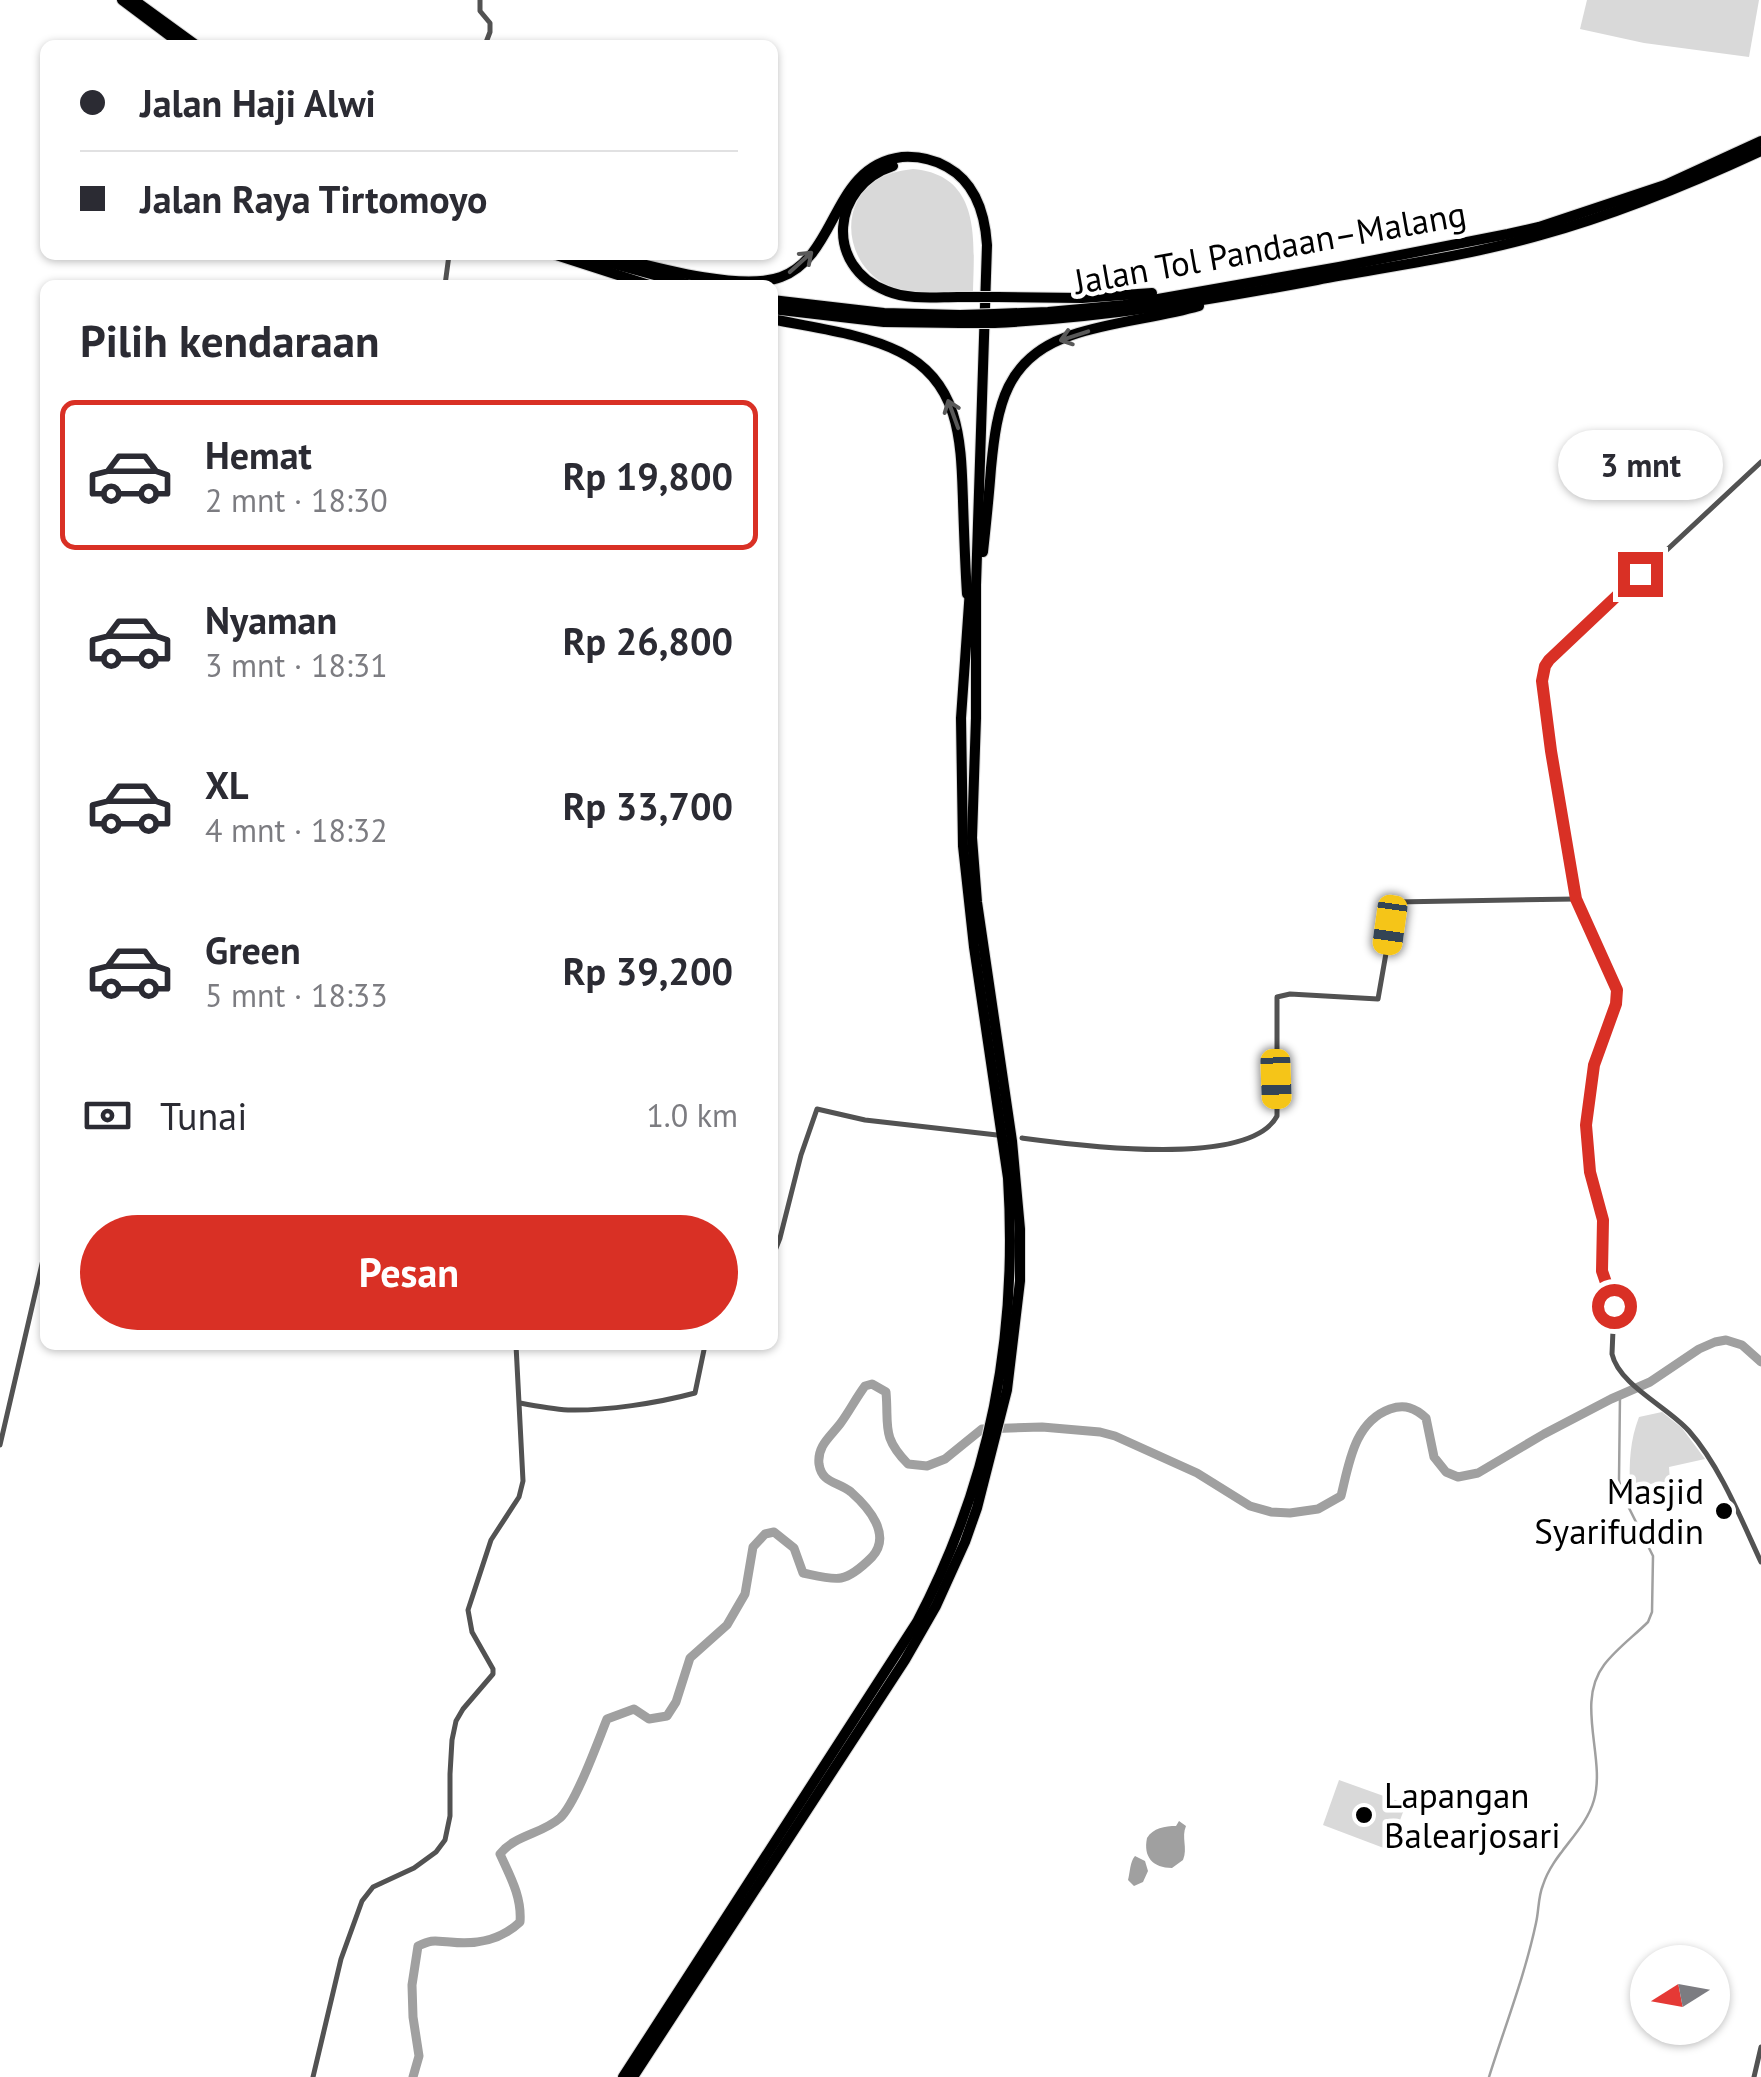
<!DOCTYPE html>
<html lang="id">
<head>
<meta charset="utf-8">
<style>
  body { margin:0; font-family:"PT Sans",sans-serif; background:#f2f2f3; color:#2b2b33; height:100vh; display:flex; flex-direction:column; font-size:38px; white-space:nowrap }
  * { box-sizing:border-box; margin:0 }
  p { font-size:32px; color:#7c7c81 }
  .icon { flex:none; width:55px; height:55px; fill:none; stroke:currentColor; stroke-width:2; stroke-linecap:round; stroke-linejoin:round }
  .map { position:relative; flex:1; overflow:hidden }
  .drawer { position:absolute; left:40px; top:280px; width:738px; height:1070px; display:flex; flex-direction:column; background:#fff; border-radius:15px; box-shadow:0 2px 8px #0004 }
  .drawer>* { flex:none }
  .top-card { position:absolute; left:40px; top:40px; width:738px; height:220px; border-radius:15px; box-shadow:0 2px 8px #0004; display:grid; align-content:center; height:220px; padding:0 40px; background:#fff }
  .needle { width:65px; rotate:259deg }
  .tools { position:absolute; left:1630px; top:1945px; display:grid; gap:20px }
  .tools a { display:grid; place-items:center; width:100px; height:100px; border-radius:50%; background:#fff; box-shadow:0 2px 8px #0004; font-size:50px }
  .end { position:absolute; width:45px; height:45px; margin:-22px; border:12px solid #d93025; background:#fff; box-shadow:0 0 0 5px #fff }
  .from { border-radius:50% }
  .bubble { position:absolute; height:70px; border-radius:35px; background:#fff; box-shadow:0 2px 8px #0004; font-size:32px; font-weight:700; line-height:70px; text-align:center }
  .car { position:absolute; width:30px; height:60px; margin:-30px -15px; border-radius:12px; box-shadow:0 0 8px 2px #0007; background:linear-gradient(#f5c518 24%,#345 0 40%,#f5c518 0 76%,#345 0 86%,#f5c518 0) }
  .top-card b { display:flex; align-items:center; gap:35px; height:95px; font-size:38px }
  .top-card b+b { border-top:2px solid #e1e1e2 }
  .top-card i { width:25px; height:25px; background:#2b2b33 }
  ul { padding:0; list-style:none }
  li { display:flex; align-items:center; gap:30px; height:150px; margin:0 20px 15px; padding:0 20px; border:5px solid transparent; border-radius:15px }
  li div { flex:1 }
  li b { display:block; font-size:38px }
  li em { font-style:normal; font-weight:700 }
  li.on { border-color:#d93025 }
  li>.icon { width:90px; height:90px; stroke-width:1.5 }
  h2 { padding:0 40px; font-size:45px; line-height:120px }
  .pay { display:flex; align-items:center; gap:25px; height:110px; padding:0 40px; font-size:38px }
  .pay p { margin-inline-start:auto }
  .action { display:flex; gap:20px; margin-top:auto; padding:20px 40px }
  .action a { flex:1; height:115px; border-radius:60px; background:#d93025; color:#fff; font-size:40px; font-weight:700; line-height:115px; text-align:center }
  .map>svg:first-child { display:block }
</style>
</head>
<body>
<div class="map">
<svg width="1761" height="2077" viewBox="0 0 1761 2077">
  <rect width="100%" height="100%" fill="#fff"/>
  <g fill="#d9d9d9">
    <polygon points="1587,0 1759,0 1749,57 1644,43 1580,29"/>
    <path d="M 913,169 C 982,175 974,241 973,292 C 946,293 912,297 887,285 C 847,266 837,207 875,181 C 887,173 899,171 913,169 Z"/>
    <path d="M 1662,1412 L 1682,1428 L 1705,1459 L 1669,1467 L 1670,1481 L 1630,1487 C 1629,1463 1630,1440 1639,1417 Z"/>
    <polygon points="1339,1780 1406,1804 1389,1850 1323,1825"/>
  </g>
  <g fill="#a0a0a0">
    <path d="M 1179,1821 L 1186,1826 C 1181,1837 1188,1848 1183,1860 L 1172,1868 C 1153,1868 1143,1857 1147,1838 C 1153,1828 1165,1826 1176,1826 Z"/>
    <path d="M 1135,1856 L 1145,1861 L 1148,1871 L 1143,1882 L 1134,1886 L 1128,1880 C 1130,1873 1130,1861 1135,1856 Z"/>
  </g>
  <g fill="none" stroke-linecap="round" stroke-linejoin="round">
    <path stroke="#a0a0a0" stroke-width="2.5" d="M 1489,2077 C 1505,2026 1525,1975 1536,1923 C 1539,1910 1538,1897 1543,1885 C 1553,1853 1585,1832 1594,1800 C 1606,1758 1575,1703 1604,1665 C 1616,1649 1634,1636 1648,1622 L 1652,1612 L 1653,1556 L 1622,1494 L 1619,1480 L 1620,1395"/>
    <path stroke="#a0a0a0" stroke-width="9" d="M 413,2077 L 419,2056 L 413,2017 L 412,1985 L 418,1946 C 433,1939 434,1941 450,1942 C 476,1945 501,1940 520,1922 C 522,1897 510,1876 500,1854 C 515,1835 542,1834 560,1818 C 576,1803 598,1741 607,1719 L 634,1709 L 649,1719 L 667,1716 L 676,1702 L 690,1658 L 727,1625 L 745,1594 L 753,1547 L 765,1534 L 774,1532 L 794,1548 L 803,1573 C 813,1575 831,1580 841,1578 C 852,1576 865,1564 872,1557 C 892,1535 869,1508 851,1492 C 838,1481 822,1484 819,1464 C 817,1446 830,1437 840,1424 C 849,1412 856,1398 865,1386 L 872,1384 L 886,1392 C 889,1427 881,1436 908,1464 L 927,1466 L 945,1459 L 982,1429 L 1042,1427 L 1100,1432 L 1115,1436 L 1197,1473 L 1250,1506 L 1271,1512 L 1290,1513 L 1318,1509 L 1341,1496 C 1349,1464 1354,1422 1390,1409 C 1405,1404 1415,1408 1426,1418 L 1434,1457 L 1446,1472 L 1458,1477 L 1478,1473 L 1544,1434 L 1611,1399 L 1650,1382 L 1699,1349 L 1715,1342 L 1726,1340 L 1742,1345 L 1761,1362"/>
    <defs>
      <g id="highway">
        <polyline points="122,0 182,45"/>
        <polyline points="134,0 196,45"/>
        <path d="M 893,166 C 831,186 824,267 887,291 C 909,300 935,297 958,297"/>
        <polyline points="556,255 649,285"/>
        <polyline points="581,255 691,285"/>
        <path d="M 607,255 C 650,266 740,292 781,277 C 839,255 831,166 902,157 C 918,156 933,159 947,167 C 976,183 985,214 987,245 L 976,585 L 976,718 L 972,838 L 977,902 L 1012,1141 L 1020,1229 L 1020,1281 L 1007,1390 L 977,1508 L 965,1542 L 936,1606 L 905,1660 L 633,2077"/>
        <polyline points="998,297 1082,298 1152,293"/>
        <polyline points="772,300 884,313 960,315"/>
        <polyline points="772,309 884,322 960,323"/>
        <polyline points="994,314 1048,312 1124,305 1339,267 1508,234 1539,227 1665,185 1761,141"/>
        <path d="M 772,319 C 814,328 862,333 900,352 C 961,382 961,443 963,501 C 964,532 965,563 967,594"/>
        <path d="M 994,323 C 1103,318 1210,300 1317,280 C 1392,266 1468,256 1541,235 C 1617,214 1690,184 1761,151"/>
        <path d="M 983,552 C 986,524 989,496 991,468 C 997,406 1005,357 1072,335 C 1113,321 1158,318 1199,306"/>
        <path d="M 623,2077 L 917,1622 C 991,1481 1018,1336 1008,1178 L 974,947 L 963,846 L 961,718 L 970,589"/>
      </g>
    </defs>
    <use href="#highway" stroke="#dbdbdb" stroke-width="12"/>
    <g stroke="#525252" stroke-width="5">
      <polyline points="480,0 480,11 490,23 490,32 485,45"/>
      <polyline points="445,285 449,255"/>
      <path d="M 1761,462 L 1549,660 L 1545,666 L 1542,681 L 1551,751 L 1576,899 L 1617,990 L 1615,1004 L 1593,1071 L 1585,1125 L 1590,1172 L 1603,1220 L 1602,1271 L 1614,1306 L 1612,1354 C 1619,1385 1668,1407 1689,1431 C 1720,1466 1741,1519 1761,1562"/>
      <path d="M 1022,1138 C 1074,1145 1249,1169 1277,1116 L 1277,997 L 1290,994 L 1378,999 L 1395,902 L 1576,899"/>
      <polyline points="772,1258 780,1238 801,1155 817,1109 865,1120 997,1135"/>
      <path d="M 520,1403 C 536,1406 552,1409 568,1410 C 606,1411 658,1403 695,1393 L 705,1345"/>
      <polyline points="0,1445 45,1251"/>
      <polyline points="313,2077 341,1959 362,1901 373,1887 414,1868 436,1852 445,1840 450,1816 450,1774 452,1740 456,1721 463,1709 493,1674 493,1669 472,1632 468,1610 491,1540 519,1497 523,1481 516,1345"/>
      <polyline points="1754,2077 1761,2047"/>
    </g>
    <use href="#highway" stroke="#000" stroke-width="10"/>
    <defs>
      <g id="highway-bridge">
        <polyline points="958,297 998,297"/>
        <polyline points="960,315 994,314"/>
        <polyline points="960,323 994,323"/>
      </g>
    </defs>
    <use href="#highway-bridge" stroke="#dbdbdb" stroke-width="12" stroke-linecap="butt"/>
    <use href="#highway-bridge" stroke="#000" stroke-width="10"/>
  </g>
  <defs><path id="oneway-shaft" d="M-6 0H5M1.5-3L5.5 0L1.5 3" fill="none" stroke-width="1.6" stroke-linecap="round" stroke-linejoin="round" transform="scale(2.5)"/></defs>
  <g stroke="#595959">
    <use href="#oneway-shaft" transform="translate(801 262) rotate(-42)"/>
    <use href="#oneway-shaft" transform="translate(1074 336) rotate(162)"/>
    <use href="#oneway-shaft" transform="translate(953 414) rotate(-110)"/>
  </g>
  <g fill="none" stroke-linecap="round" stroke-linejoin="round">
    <polyline stroke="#d93025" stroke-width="12" points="1614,1306 1602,1271 1603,1220 1590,1172 1586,1125 1594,1065 1616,1004 1617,990 1576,899 1551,751 1542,681 1545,666 1549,660 1640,574"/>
  </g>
  <g fill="#000" stroke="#fff" stroke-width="4">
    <circle cx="1724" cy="1511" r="10"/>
    <circle cx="1364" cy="1815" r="10"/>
  </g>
  <g text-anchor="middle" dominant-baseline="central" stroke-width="9" stroke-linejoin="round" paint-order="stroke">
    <g font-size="35" fill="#000" stroke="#fff">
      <text transform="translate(1270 247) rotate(-10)">Jalan Tol Pandaan–Malang</text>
    </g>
    <g font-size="35" fill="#000" stroke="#fff" text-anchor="end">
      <text x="1704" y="1491">Masjid<tspan x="1704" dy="40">Syarifuddin</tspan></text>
      <text x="1384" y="1795" text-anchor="start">Lapangan<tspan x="1384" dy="40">Balearjosari</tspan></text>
    </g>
  </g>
</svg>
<div class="tools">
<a><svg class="needle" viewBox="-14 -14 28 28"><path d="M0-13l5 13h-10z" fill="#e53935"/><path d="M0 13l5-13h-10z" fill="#7c7c81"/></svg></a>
</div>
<i class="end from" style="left:1614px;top:1306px"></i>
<i class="end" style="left:1640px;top:574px"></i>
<div class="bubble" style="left:1558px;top:430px;width:165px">3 mnt</div>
<i class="car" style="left:1390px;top:925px;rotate:188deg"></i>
<i class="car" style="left:1276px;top:1079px;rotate:178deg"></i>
<div class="top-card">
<b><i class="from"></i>Jalan Haji Alwi</b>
<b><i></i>Jalan Raya Tirtomoyo</b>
</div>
<section class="drawer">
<h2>Pilih kendaraan</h2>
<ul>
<li class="on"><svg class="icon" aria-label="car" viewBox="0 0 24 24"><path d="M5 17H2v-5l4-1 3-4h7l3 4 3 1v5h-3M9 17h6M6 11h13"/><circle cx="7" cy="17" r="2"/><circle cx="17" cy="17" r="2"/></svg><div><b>Hemat</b><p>2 mnt · 18:30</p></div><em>Rp 19,800</em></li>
<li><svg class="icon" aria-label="car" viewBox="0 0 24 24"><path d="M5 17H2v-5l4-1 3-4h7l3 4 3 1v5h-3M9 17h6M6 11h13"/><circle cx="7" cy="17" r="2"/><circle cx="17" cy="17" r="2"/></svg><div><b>Nyaman</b><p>3 mnt · 18:31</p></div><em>Rp 26,800</em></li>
<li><svg class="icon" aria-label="car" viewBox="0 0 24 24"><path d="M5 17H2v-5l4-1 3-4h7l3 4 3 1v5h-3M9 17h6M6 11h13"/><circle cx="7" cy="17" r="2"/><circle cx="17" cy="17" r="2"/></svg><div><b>XL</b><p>4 mnt · 18:32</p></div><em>Rp 33,700</em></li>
<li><svg class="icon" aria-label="car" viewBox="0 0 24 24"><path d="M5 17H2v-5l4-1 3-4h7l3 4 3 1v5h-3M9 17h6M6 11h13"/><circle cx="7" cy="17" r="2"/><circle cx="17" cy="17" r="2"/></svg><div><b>Green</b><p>5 mnt · 18:33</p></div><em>Rp 39,200</em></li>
</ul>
<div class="pay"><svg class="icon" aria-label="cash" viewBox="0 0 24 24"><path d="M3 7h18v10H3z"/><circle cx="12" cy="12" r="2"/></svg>Tunai<p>1.0 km</p></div>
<div class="action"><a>Pesan</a></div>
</section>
</div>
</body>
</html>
